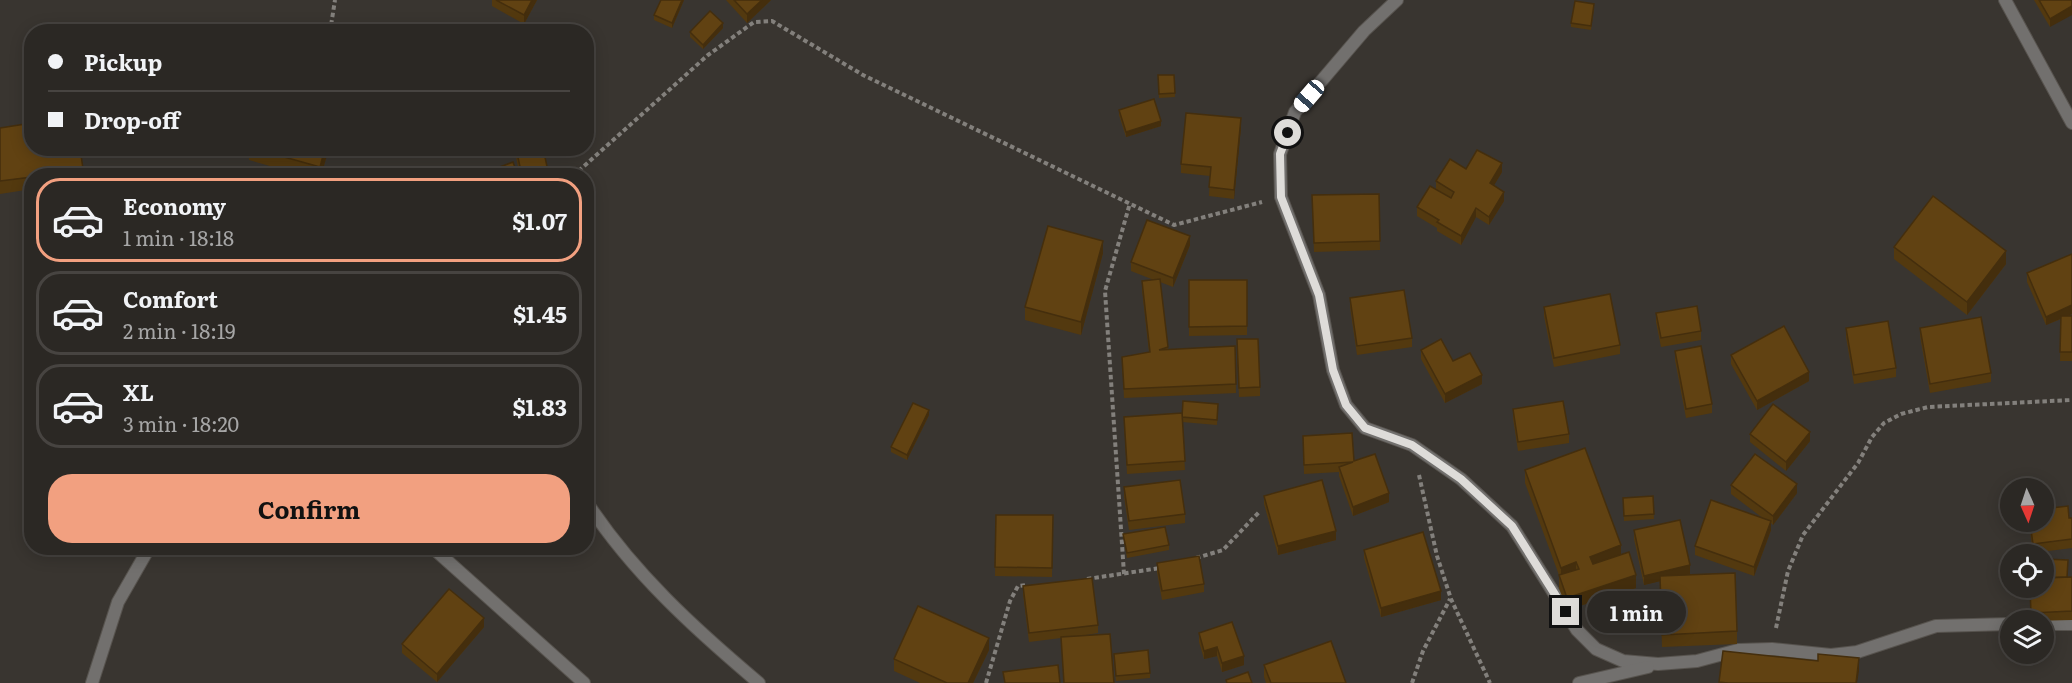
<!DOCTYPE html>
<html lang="en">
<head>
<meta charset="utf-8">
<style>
  body { margin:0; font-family:Literata,serif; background:#373431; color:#f1f3f6; height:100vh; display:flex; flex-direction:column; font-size:22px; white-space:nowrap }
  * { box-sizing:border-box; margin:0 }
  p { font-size:20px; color:#a6a6a6 }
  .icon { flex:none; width:33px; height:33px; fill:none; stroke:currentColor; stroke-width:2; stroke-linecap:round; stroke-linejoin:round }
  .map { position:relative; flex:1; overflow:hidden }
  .panel { position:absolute; left:24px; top:168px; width:570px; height:387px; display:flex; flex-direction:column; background:#2b2824; border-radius:24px; box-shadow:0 3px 15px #0003,0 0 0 2px #474441 }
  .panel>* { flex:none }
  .guide { position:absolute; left:24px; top:24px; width:570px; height:132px; border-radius:24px; box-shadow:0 3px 15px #0003,0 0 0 2px #474441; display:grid; align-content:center; height:132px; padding:0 24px; background:#2b2824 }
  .needle { width:39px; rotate:177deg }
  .tools { position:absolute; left:2000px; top:478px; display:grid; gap:12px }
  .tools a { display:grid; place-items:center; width:54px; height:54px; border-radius:50%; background:#2b2824; box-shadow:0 3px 15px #0003,0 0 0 2px #474441; font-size:30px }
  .end { position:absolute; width:27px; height:27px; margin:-14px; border:8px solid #dedcd9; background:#111; box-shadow:0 0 0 3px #111 }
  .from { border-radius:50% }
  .bubble { position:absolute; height:42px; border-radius:21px; background:#2b2824; box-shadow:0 3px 15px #0003,0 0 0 2px #474441; font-size:20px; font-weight:700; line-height:42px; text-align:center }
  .car { position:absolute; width:18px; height:36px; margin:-18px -9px; border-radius:8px; box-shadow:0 0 4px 2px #0007; background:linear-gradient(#fff 24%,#345 0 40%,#fff 0 76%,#345 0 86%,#fff 0) }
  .guide b { display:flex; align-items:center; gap:21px; height:57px; font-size:22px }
  .guide b+b { border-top:2px solid #474441 }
  .guide i { width:15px; height:15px; background:#f1f3f6 }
  ul { padding:10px 0 0; list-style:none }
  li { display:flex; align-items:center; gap:18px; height:84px; margin:0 12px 9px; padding:0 12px; border:3px solid #474441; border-radius:24px }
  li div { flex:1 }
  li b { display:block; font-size:22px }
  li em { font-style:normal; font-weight:700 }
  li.on { border-color:#f2a080 }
  li>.icon { width:54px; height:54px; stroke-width:1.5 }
  .primary-button { display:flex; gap:12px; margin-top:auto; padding:12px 24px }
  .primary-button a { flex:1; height:69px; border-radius:24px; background:#f2a080; color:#111; font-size:24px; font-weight:700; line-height:69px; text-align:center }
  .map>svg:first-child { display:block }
</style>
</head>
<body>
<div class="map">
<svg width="2072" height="683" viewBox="0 0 2072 683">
  <rect width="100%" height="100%" fill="#393530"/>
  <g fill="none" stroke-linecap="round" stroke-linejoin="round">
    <defs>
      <g id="street">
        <polyline points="1397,0 1364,31 1295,112 1280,154 1281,197 1319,295 1333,370 1346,405 1365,428 1412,445 1461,479 1512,526 1577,630 1596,649 1623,661 1658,664 1697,661 1738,650 1772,649 1831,655 1857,652 1936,626 2010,624"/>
        <polyline points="2005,0 2072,123"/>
        <path d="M 586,501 C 632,572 695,629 759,683"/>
        <polyline points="433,548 584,683"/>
        <polyline points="2043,624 2072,624"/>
        <polyline points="92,683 118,602 149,548"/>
        <polyline points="1579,683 1648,667"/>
      </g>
    </defs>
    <use href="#street" stroke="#57534e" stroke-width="14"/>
    <g stroke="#83807c" stroke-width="4" stroke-dasharray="4.5 3" stroke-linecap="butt">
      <polyline points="330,32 335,0"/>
      <polyline points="573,176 708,55 754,22 772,21 863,75 1174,225 1262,202"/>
      <polyline points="1419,475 1437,556 1451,599 1490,683"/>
      <polyline points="1196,558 1223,550 1260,511"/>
      <polyline points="1124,574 1105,291 1130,203"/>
      <polyline points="1087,579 1160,568"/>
      <polyline points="1776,628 1788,571 1803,535 1858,463 1872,437 1884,423 1901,414 1928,407 2072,400"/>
      <polyline points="986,683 1010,601 1018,586 1026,585"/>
      <polyline points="1412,683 1423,651 1450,599"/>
    </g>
    <use href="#street" stroke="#72706e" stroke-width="12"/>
  </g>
  <g fill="#53390f">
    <polygon points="492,0 537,0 524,24 492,6"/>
    <polygon points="684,0 672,28 654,20 654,15"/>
    <polygon points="726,0 771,0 747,23"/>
    <polygon points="2034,0 2072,0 2050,27"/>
    <polygon points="1594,8 1591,30 1571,27 1571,23"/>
    <polygon points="723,28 703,49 690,37 690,32"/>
    <polygon points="1158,75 1174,75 1175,97 1159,98"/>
    <polygon points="1119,110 1161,126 1126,137 1119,115"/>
    <polygon points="1241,127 1234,199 1209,196 1210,176 1181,173 1181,164"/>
    <polygon points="0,128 83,169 83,176 32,176 32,189 0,194"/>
    <polygon points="249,148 329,148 321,176 305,176 249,160"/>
    <polygon points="514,148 543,148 548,176 520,176"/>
    <polygon points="1466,169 1502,172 1494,185 1504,201 1489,225 1476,217 1461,245 1437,231 1437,228 1417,216 1417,207 1436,190 1436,181"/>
    <polygon points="1379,194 1380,250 1314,252 1312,195"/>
    <polygon points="1190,245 1173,287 1160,282 1168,350 1235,346 1236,393 1124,398 1122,357 1149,352 1142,290 1142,281 1154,280 1131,271 1131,262"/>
    <polygon points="1894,247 2006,264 1967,315 1894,259"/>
    <polygon points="1103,253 1081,335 1025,320 1025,307"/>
    <polygon points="2072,254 2072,314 2068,316 2072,316 2072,361 2060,361 2061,319 2046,325 2027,282 2027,273"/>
    <polygon points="1189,280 1247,280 1247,335 1189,336"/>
    <polygon points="1350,298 1412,338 1412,347 1357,355 1350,307"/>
    <polygon points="1544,307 1620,345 1620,354 1554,367 1544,316"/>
    <polygon points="1656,313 1701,331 1701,340 1661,347 1656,322"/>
    <polygon points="1846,328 1896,368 1896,377 1854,384 1846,337"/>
    <polygon points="1920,328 1991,373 1991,382 1930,393 1920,336"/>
    <polygon points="1237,348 1260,387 1260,396 1239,397"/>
    <polygon points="1421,350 1453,361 1482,384 1445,403 1421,359"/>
    <polygon points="1675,351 1712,404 1712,413 1686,418 1675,360"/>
    <polygon points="1731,355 1809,381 1757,410 1731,364"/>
    <polygon points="1218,404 1217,425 1182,422 1185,470 1127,474 1124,417 1182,413"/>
    <polygon points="1513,409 1569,434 1569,443 1518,451 1513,418"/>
    <polygon points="929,415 907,460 891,452 891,447"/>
    <polygon points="1750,434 1810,441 1786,471 1750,442"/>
    <polygon points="1303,436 1354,461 1389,502 1353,516 1339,476 1339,472 1304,474"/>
    <polygon points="1525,470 1621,555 1636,588 1567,610 1559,588 1559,575 1525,483"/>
    <polygon points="1731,485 1797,493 1773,525 1771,523 1771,530 1754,576 1695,555 1695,546 1764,519 1731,494"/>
    <polygon points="1124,487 1185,514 1185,523 1129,530 1124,496"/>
    <polygon points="1264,496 1336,540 1278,555 1264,504"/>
    <polygon points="1653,496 1654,519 1624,521 1623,498"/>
    <polygon points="996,515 1053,515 1052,577 995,576"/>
    <polygon points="2069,518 2072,518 2072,548 2033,553 2030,531 2030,522"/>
    <polygon points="1634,530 1690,574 1687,575 1737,631 1737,644 1662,647 1660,581 1644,585 1634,539"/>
    <polygon points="1123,534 1169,545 1169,550 1127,558"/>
    <polygon points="1364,550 1441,600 1381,617 1364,558"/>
    <polygon points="1157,563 1204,584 1204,592 1162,600 1157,572"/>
    <polygon points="2067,577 2072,577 2072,620 2031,621 2030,588"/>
    <polygon points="1023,586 1098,625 1098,633 1080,636 1114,683 1064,683 1061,638 1029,642 1023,594"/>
    <polygon points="484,627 437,682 402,653 402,644"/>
    <polygon points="1199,633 1244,665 1222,672 1217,656 1204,659 1199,642"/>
    <polygon points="989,650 973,683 920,683 894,671 894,659"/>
    <polygon points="1114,658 1150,673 1150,678 1116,681"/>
    <polygon points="1264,665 1346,683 1266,683 1264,677"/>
  </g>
  <g fill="#442e0d">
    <polygon points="532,0 537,0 524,24 524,15"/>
    <polygon points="682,0 684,0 672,28 672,23"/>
    <polygon points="762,0 771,0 747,23 747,14"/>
    <polygon points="2072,6 2072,15 2050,27 2050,19"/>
    <polygon points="723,23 723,28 703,49 703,45"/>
    <polygon points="1241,118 1241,127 1234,199 1234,190"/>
    <polygon points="1161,121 1161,126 1126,137 1126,132"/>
    <polygon points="325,148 329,148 321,176 320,176 320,167"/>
    <polygon points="1502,163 1502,172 1490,192 1490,183"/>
    <polygon points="548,171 548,176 529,176"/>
    <polygon points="1504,192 1504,201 1489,225 1489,217"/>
    <polygon points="1476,208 1476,217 1461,245 1461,236"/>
    <polygon points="1190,236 1190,245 1173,287 1173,278"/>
    <polygon points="1103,241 1103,253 1081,335 1081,322"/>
    <polygon points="2006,251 2006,264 1967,315 1967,302"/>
    <polygon points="2072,305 2072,314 2046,325 2046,317"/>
    <polygon points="1809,372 1809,381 1757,410 1757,401"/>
    <polygon points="1482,375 1482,384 1445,403 1445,394"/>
    <polygon points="929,410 929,415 907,460 907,455"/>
    <polygon points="1810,432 1810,441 1786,471 1786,462"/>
    <polygon points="1797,484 1797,493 1773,525 1773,516"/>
    <polygon points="1389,493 1389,502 1353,516 1353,507"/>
    <polygon points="1771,521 1771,530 1754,576 1754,567"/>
    <polygon points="1336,531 1336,540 1278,555 1278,546"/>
    <polygon points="1621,545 1621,558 1590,569 1590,557"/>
    <polygon points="1576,562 1576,574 1561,580 1561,568"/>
    <polygon points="1690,565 1690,574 1644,585 1644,576"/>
    <polygon points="1636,575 1636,588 1567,610 1567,598"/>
    <polygon points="1441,591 1441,600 1381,617 1381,608"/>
    <polygon points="484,618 484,627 437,682 437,674"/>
    <polygon points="989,638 989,650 973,683 968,683"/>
    <polygon points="1217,647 1217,656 1204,659 1204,651"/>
    <polygon points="1244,656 1244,665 1222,672 1222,663"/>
    <polygon points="1859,658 1859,671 1857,683 1856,683"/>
  </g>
  <g fill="#614212" stroke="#442e0d" stroke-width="1.5">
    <polygon points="496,0 532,0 524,15"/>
    <polygon points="661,0 682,0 672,23 654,15"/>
    <polygon points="734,0 762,0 747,14"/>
    <polygon points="2039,0 2072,0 2072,6 2050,19"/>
    <polygon points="1575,1 1594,4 1591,26 1571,23"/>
    <polygon points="710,11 723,23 703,45 690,32"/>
    <polygon points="1158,75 1174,75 1175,93 1159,94"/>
    <polygon points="1154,99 1161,121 1126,132 1119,110"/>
    <polygon points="1186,113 1241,118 1234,190 1209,187 1211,167 1181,164"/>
    <polygon points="32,123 32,148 80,148 83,169 41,176 32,176 32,177 0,181 0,128"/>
    <polygon points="252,148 325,148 320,167"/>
    <polygon points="516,148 543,148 548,171 529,176 522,176"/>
    <polygon points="1477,150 1502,163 1490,183 1504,192 1489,217 1476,208 1461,236 1437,222 1439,220 1417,207 1430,186 1451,198 1454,192 1436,181 1450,159 1466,169"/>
    <polygon points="513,162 518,176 494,176 492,170"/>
    <polygon points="270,170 282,176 268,176"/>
    <polygon points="1379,194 1380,241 1314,243 1312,195"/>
    <polygon points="1933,196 2006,251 1967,302 1894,247"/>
    <polygon points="1147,220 1190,236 1173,278 1131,262"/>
    <polygon points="1048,226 1103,241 1081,322 1025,307"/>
    <polygon points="2072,254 2072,305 2046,317 2027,273"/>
    <polygon points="1160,279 1168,347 1159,350 1235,346 1236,384 1124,389 1122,357 1150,352 1142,281"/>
    <polygon points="1189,280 1247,280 1247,326 1189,327"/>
    <polygon points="1404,290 1412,338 1357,346 1350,298"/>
    <polygon points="1610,294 1620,345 1554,358 1544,307"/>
    <polygon points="1697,306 1701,331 1661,338 1656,313"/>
    <polygon points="2061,316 2072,316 2072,352 2060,352"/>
    <polygon points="1981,317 1991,373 1930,384 1920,328"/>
    <polygon points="1888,321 1896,368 1854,375 1846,328"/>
    <polygon points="1784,326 1809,372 1757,401 1731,355"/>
    <polygon points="1237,339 1258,339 1260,387 1239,388"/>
    <polygon points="1441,339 1453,361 1470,353 1482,375 1445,394 1421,350"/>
    <polygon points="1701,346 1712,404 1686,409 1675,351"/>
    <polygon points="1183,401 1218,404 1217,420 1182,417"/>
    <polygon points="1563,401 1569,434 1518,442 1513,409"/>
    <polygon points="913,403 929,410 907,455 891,447"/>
    <polygon points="1773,404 1810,432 1786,462 1750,434"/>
    <polygon points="1182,413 1185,461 1127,465 1124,417"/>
    <polygon points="1352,433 1354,461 1375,454 1389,493 1353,507 1339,467 1353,462 1304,465 1303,436"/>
    <polygon points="1585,448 1621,545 1590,557 1593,564 1629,552 1636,575 1567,598 1559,575 1579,569 1576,562 1561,568 1525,470"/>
    <polygon points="1755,454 1797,484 1773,516 1731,485"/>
    <polygon points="1180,480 1185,514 1129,521 1124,487"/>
    <polygon points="1322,480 1336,531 1278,546 1264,496"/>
    <polygon points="1653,496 1654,514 1624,516 1623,498"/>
    <polygon points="1711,500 1771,521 1754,567 1695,546"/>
    <polygon points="2068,506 2069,518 2072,518 2072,539 2033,544 2030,522 2043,522 2043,509"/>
    <polygon points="996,515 1053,515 1052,568 995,567"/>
    <polygon points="1680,520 1690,565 1644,576 1634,530"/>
    <polygon points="1165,527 1169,545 1127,553 1123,534"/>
    <polygon points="1423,532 1441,591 1381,608 1364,550"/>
    <polygon points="1199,556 1204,584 1162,591 1157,563"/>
    <polygon points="2043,559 2068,560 2067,577 2043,578"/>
    <polygon points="1735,573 1737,631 1662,635 1660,576"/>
    <polygon points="2072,577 2072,611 2031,613 2030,588 2043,588 2043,578"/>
    <polygon points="1092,578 1098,625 1029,633 1023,586"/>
    <polygon points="449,589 484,618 437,674 402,644"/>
    <polygon points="918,606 989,638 968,683 947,683 894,659"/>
    <polygon points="1232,622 1244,656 1222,663 1217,647 1204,651 1199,633"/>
    <polygon points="1110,634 1114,683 1064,683 1061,637"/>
    <polygon points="1331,641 1346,683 1271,683 1264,665"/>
    <polygon points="1148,650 1150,673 1116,676 1114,654"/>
    <polygon points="1723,651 1818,661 1818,654 1859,658 1856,683 1728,683 1719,682"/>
    <polygon points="1058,665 1060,683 1005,683 1003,672"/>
    <polygon points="1248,672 1252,683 1227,683 1226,680"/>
  </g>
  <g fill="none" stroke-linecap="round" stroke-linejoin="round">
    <polyline stroke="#dedcd9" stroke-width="8" points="1288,133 1280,154 1281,197 1319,295 1333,370 1346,405 1365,428 1412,445 1461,479 1512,526 1566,612"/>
  </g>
</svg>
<div class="tools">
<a><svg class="needle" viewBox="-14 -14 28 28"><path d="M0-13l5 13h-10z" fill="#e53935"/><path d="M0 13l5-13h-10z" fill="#a6a6a6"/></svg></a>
<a><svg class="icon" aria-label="locate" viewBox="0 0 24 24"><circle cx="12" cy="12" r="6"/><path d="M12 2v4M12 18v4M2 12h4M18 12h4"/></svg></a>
<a><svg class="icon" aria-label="layers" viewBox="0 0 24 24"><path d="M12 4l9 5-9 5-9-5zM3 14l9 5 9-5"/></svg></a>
</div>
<i class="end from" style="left:1288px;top:133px"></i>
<i class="end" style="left:1566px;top:612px"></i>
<div class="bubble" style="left:1587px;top:591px;width:99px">1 min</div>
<i class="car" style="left:1309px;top:96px;rotate:221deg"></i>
<div class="guide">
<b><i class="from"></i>Pickup</b>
<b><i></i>Drop-off</b>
</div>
<section class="panel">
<ul>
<li class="on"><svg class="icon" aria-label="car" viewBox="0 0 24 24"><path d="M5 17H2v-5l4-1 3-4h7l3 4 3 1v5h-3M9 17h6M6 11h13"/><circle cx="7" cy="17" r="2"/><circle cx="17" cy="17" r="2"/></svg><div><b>Economy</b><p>1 min · 18:18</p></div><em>$1.07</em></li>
<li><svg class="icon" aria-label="car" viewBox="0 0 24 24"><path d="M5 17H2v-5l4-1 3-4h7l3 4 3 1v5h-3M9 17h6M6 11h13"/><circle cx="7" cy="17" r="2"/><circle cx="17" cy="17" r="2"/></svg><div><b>Comfort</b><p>2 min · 18:19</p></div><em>$1.45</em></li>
<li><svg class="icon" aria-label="car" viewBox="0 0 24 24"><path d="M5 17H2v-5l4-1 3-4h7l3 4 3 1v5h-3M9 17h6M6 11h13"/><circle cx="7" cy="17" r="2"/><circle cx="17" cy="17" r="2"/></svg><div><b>XL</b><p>3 min · 18:20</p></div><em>$1.83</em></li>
</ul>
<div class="primary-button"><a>Confirm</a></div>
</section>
</div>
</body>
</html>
